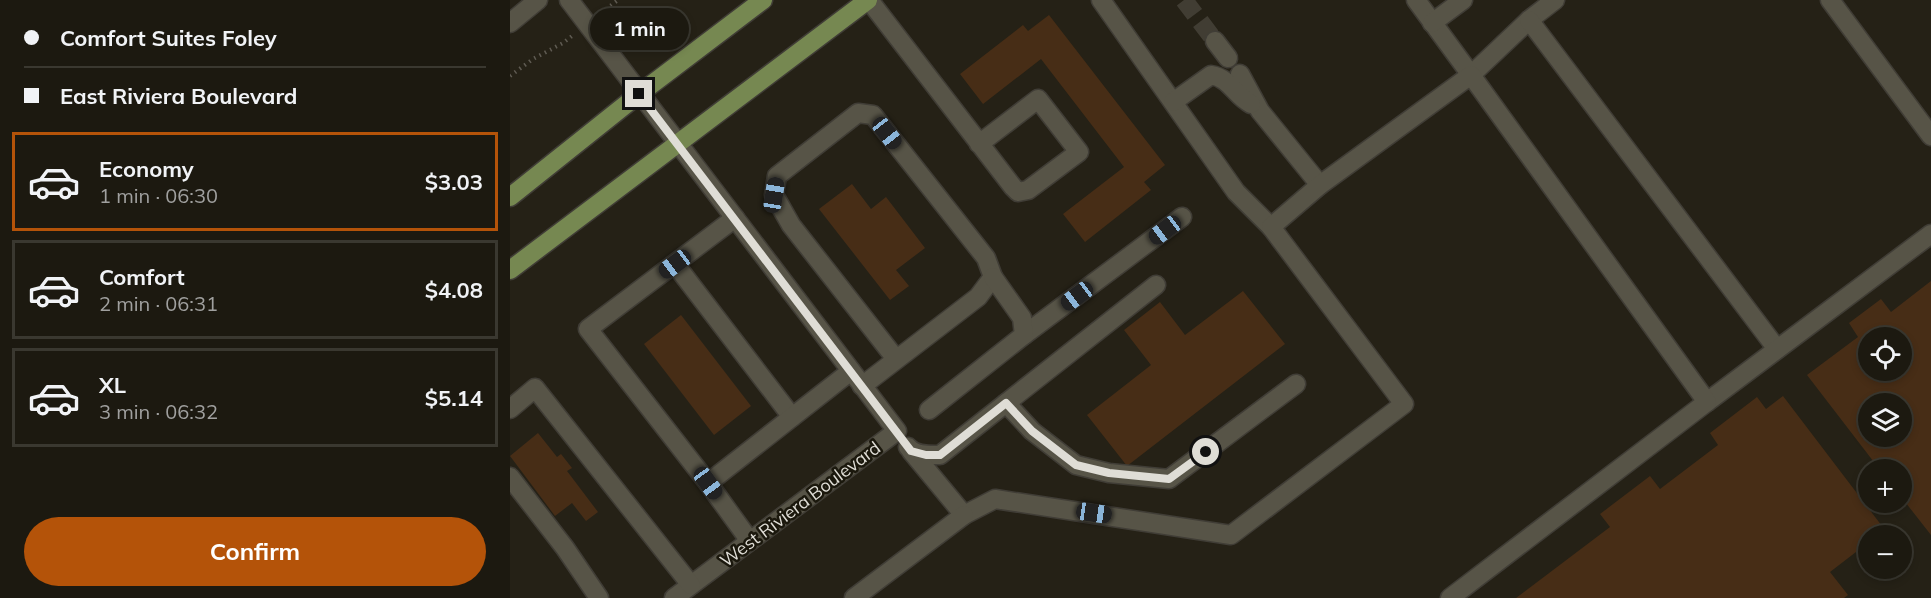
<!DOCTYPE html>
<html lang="en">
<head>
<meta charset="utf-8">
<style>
  body { margin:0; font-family:Mulish,sans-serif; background:#29261e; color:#f1f3f6; height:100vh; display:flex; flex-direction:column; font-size:22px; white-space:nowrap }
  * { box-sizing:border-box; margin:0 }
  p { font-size:20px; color:#a0a09f }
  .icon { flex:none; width:33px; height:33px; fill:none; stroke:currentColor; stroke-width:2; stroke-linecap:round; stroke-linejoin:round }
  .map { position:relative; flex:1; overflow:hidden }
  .sheet { display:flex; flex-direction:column; background:#1c1910; width:510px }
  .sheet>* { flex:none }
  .banner { display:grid; align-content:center; height:132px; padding:0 24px; background:#1c1910 }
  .buttons { position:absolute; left:1348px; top:327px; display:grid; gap:12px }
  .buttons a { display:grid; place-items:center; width:54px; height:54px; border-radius:50%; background:#1c1910; box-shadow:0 3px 9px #0003,0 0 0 2px #3a3830; font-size:30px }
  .end { position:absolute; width:27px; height:27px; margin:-14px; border:8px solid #dfddd6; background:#111; box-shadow:0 0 0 3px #111 }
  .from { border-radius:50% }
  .bubble { position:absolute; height:42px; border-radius:21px; background:#1c1910; box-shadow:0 3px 9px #0003,0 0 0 2px #3a3830; font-size:20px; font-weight:700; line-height:42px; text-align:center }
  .car { position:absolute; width:18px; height:36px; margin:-18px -9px; border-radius:8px; box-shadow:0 0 4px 2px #0007; background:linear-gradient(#222 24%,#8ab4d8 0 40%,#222 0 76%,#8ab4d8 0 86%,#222 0) }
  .banner b { display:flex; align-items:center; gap:21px; height:57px; font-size:22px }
  .banner b+b { border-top:2px solid #3a3830 }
  .banner i { width:15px; height:15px; background:#f1f3f6 }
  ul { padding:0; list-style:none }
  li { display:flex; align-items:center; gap:18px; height:99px; margin:0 12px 9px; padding:0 12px; border:3px solid #3a3830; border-radius:0px }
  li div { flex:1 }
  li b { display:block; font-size:22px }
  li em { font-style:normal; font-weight:700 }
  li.selected { border-color:#b45309 }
  li>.icon { width:54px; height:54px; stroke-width:1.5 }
  .cta { display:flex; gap:12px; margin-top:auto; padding:12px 24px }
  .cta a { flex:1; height:69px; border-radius:36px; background:#b45309; color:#fff; font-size:24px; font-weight:700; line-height:69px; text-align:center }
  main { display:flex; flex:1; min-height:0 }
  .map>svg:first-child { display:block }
</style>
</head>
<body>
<main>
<section class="sheet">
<div class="banner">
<b><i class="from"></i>Comfort Suites Foley</b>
<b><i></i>East Riviera Boulevard</b>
</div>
<ul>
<li class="selected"><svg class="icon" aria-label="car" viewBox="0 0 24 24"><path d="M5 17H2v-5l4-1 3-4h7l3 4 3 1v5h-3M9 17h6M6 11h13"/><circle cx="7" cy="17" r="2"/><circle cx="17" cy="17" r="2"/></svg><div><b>Economy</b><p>1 min · 06:30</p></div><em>$3.03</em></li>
<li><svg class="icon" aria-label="car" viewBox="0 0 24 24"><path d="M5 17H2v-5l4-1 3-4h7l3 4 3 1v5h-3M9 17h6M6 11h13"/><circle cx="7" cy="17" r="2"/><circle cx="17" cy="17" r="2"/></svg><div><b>Comfort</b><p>2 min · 06:31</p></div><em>$4.08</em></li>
<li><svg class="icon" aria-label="car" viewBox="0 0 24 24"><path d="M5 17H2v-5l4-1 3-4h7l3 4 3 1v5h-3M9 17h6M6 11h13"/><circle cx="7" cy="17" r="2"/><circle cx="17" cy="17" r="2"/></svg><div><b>XL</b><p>3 min · 06:32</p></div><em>$5.14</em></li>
</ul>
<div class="cta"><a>Confirm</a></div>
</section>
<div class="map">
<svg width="1421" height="598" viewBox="0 0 1421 598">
  <rect width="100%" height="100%" fill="#252116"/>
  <g fill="#472d16" fill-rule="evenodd">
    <polygon points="539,15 655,165 634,182 641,190 575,242 553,214 614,167 531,59 473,104 450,74 513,25 518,31"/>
    <polygon points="342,184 361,209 376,197 415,248 386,270 399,286 380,300 309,209"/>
    <path d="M 1421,281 L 1421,535 L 1392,498 L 1392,470 L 1370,470 L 1297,375 L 1348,337 L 1339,323 L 1371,299 L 1381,312 ZM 1359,338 L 1392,338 L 1392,370 L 1359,370 ZM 1359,404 L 1392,404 L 1392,436 L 1359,436 Z"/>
    <polygon points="733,291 775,344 617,466 577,415 641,365 614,330 650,302 675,335"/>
    <polygon points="171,315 241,406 204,435 134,344"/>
    <polygon points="1273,396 1375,530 1368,536 1359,536 1359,542 1320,572 1338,595 1334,598 1006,598 1100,527 1090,514 1140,476 1150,489 1208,445 1200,433 1247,397 1256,409"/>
    <polygon points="28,433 47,457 51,454 62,468 57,471 88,512 76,521 62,503 45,516 0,456"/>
  </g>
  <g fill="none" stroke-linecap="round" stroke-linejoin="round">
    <polyline stroke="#413d33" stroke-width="18" stroke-dasharray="18 9" stroke-linecap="butt" points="674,0 705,41"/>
    <defs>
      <g id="minor">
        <polyline points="59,0 387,431 164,598"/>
        <polyline points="359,0 503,187 508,192 518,190 569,152 528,99 469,144"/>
        <polyline points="591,0 726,192 761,227"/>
        <polyline points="906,0 961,75 1019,20 1045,0"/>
        <polyline points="1320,0 1421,136"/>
        <polyline points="1019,20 1267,349"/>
        <polyline points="0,23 28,0"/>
        <polyline points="922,23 953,0"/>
        <polyline points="705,41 718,58"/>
        <polyline points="730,74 750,111 810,185"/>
        <path d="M 663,102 L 701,75 C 720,78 725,96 741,104"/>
        <polyline points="225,218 78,329 198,483 240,541"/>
        <polyline points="165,264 282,417"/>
        <polyline points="514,335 672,217"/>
        <polyline points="352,386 468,297 483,277 476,258 363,115 348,113 267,176 264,195 281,225 386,359"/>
        <polyline points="1197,402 1421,234"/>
        <polyline points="496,403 522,431 566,465 599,473 659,479 786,384"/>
        <polyline points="0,409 25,388 181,585"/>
        <polyline points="419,410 514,335 512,318 483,277"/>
        <path d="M 398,447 C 405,456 419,455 430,455 L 646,285"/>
        <polyline points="401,451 454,515 485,499 721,535 894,404 761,227 810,185 961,75 1197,402 940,598"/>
        <polyline points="0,477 55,548 89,598"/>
        <polyline points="198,483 341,371"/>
        <polyline points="344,598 454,515"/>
      </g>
      <g id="major">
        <polyline points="0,197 129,94 253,0"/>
        <polyline points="0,270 358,0"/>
      </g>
    </defs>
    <use href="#minor" stroke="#403d36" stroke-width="21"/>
    <use href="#major" stroke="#403d36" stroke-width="21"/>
    <g stroke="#5f5b52" stroke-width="4" stroke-dasharray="1.5 4.5" stroke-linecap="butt">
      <polyline points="91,13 108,0"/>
      <polyline points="0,76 23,59 53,43 62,36"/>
    </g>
    <use href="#minor" stroke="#575447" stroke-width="18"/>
    <use href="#major" stroke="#768851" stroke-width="18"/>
  </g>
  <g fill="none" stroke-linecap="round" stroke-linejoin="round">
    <polyline stroke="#dfddd6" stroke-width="8" points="129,94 401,451 416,455 430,455 496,403 522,431 566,465 599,473 659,479 696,452"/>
  </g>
  <g text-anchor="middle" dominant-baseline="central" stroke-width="5" stroke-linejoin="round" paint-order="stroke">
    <g font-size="18" fill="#dfddd6" stroke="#1b180d">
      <text transform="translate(290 504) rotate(-37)">West Riviera Boulevard</text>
    </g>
  </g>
</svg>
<div class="buttons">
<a><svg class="icon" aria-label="locate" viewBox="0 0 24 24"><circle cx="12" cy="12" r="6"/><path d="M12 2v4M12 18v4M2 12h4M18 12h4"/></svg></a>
<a><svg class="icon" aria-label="layers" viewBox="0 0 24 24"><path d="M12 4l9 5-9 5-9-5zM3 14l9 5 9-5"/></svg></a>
<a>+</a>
<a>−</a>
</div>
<i class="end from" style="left:696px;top:452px"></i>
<i class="end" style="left:129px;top:94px"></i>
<div class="bubble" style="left:80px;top:8px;width:99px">1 min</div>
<i class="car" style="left:377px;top:133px;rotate:142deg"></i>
<i class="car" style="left:264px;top:195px;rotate:9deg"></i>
<i class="car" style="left:655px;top:230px;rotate:233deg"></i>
<i class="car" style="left:165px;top:264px;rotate:233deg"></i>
<i class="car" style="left:567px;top:296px;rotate:233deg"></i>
<i class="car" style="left:198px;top:483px;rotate:144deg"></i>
<i class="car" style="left:584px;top:513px;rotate:98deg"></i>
</div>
</main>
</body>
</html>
